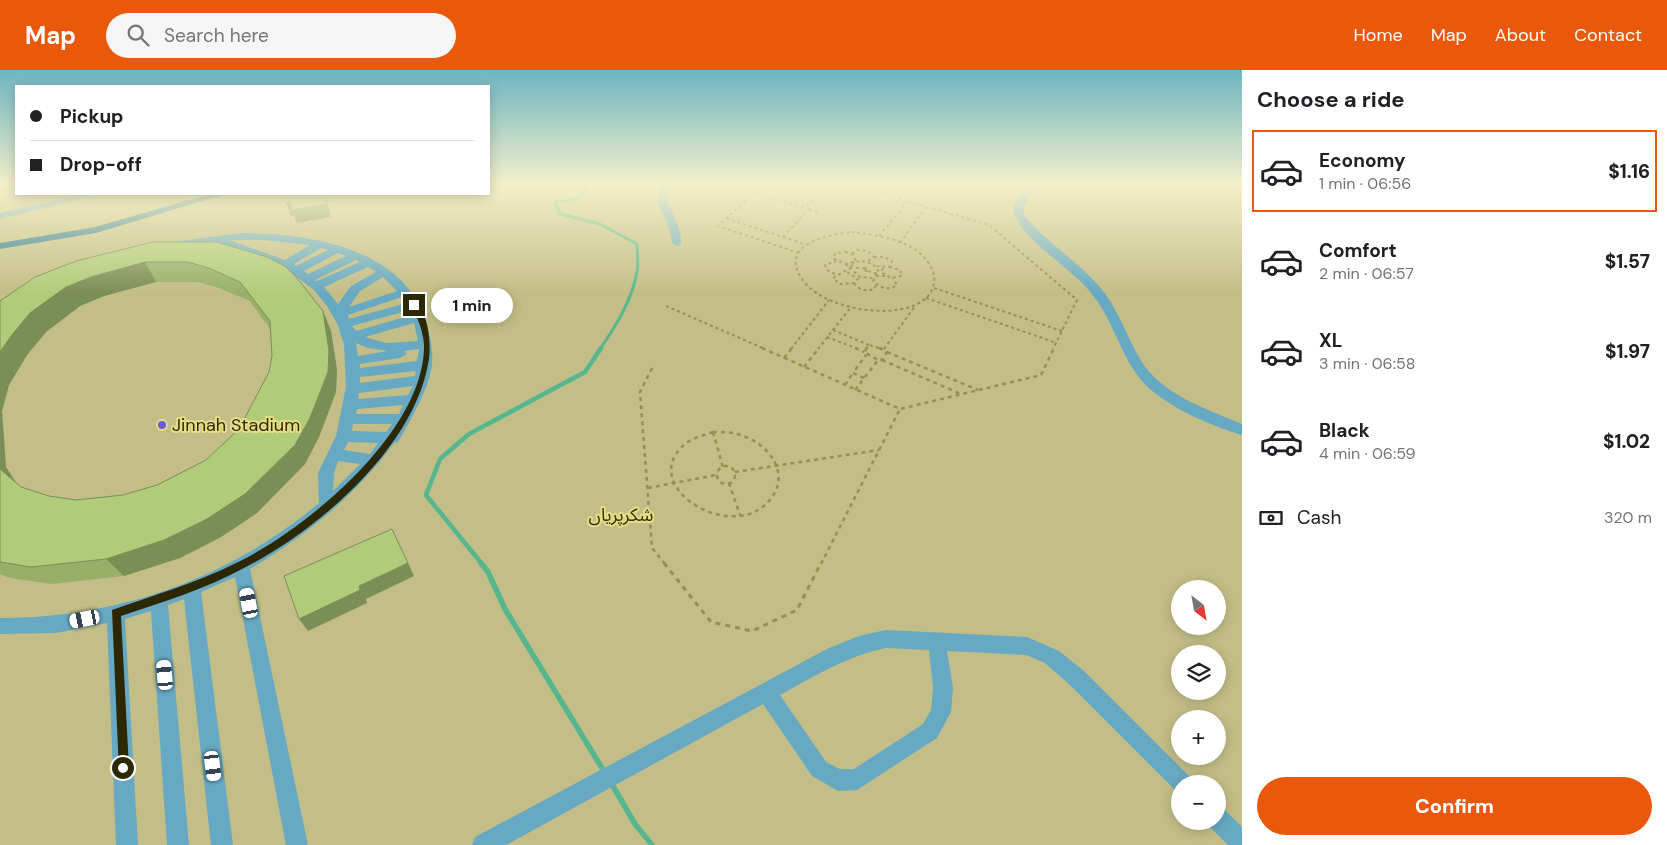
<!DOCTYPE html>
<html lang="en">
<head>
<meta charset="utf-8">
<style>
  body { margin:0; font-family:"DM Sans","Noto Sans Arabic",sans-serif; background:#f6f6f6; color:#202124; height:100vh; display:flex; flex-direction:column; font-size:19px; white-space:nowrap }
  * { box-sizing:border-box; margin:0 }
  p { font-size:16px; color:#757577 }
  .icon { flex:none; width:28px; height:28px; fill:none; stroke:currentColor; stroke-width:2; stroke-linecap:round; stroke-linejoin:round }
  .map { position:relative; flex:1; overflow:hidden }
  .sheet { display:flex; flex-direction:column; background:#fff; width:425px }
  .sheet>* { flex:none }
  .hud { position:absolute; left:15px; top:15px; width:475px; height:110px; border-radius:0px; box-shadow:0 2px 12px #0003; display:grid; align-content:center; height:110px; padding:0 15px; background:#fff }
  .needle { width:32px; rotate:149deg }
  .controls { position:absolute; left:1171px; top:510px; display:grid; gap:10px }
  .controls a { display:grid; place-items:center; width:55px; height:55px; border-radius:50%; background:#fff; box-shadow:0 2px 12px #0003; font-size:25px }
  .end { position:absolute; width:22px; height:22px; margin:-11px; border:6px solid #2c2803; background:#fff; box-shadow:0 0 0 2px #fff }
  .from { border-radius:50% }
  .bubble { position:absolute; height:35px; border-radius:18px; background:#fff; box-shadow:0 2px 12px #0003; font-size:16px; font-weight:800; line-height:35px; text-align:center }
  .car { position:absolute; width:15px; height:30px; margin:-15px -8px; border-radius:6px; box-shadow:0 0 4px 1px #0007; background:linear-gradient(#fff 24%,#345 0 40%,#fff 0 76%,#345 0 86%,#fff 0) }
  .hud b { display:flex; align-items:center; gap:18px; height:48px; font-size:19px }
  .hud b+b { border-top:1px solid #e0e0e0 }
  .hud i { width:12px; height:12px; background:#202124 }
  ul { padding:0; list-style:none }
  li { display:flex; align-items:center; gap:15px; height:82px; margin:0 10px 8px; padding:0 5px; border:2px solid transparent; border-radius:0px }
  li div { flex:1 }
  li b { display:block; font-size:19px }
  li em { font-style:normal; font-weight:800 }
  li.active { border-color:#ea580c }
  li>.icon { width:45px; height:45px; stroke-width:1.5 }
  h2 { padding:0 15px; font-size:22px; line-height:60px }
  .pay { display:flex; align-items:center; gap:12px; height:55px; padding:0 15px; font-size:19px }
  .pay p { margin-inline-start:auto }
  .cta { display:flex; gap:10px; margin-top:auto; padding:10px 15px }
  .cta a { flex:1; height:58px; border-radius:30px; background:#ea580c; color:#fff; font-size:20px; font-weight:800; line-height:58px; text-align:center }
  header { display:flex; align-items:center; gap:30px; box-sizing:border-box; height:70px; padding:0 25px; background:#ea580c; color:#fff }
  header strong { font-size:24px }
  nav { display:flex; gap:28px; margin-inline-start:auto; font-size:18px }
  .search { width:350px; height:45px; background:#f6f6f6; display:flex; align-items:center; gap:12px; box-sizing:border-box; padding:0 18px; border-radius:28px; color:#757577; font-size:19px }
  main { display:flex; flex:1; min-height:0 }
  .map>svg:first-child { display:block }
</style>
</head>
<body>
<header>
<strong>Map</strong>
<div class="search"><svg class="icon" aria-label="search" viewBox="0 0 24 24"><circle cx="10" cy="10" r="6"/><path d="M15 15l6 6"/></svg>Search here</div>
<nav><a>Home</a><a>Map</a><a>About</a><a>Contact</a></nav>
</header>
<main>
<div class="map">
<svg width="1242" height="775" viewBox="0 0 1242 775">
  <rect width="100%" height="100%" fill="#e6de87"/>
  <path fill="#c3be87" fill-rule="evenodd" d="M 0,115 L 16,115 L 16,124 L 489,124 L 489,115 L 1242,115 L 1242,775 L 0,775 ZM 1180,519 L 1218,519 L 1218,556 L 1180,556 ZM 1180,584 L 1218,584 L 1218,621 L 1180,621 ZM 1180,649 L 1218,649 L 1218,686 L 1180,686 ZM 1180,714 L 1218,714 L 1218,751 L 1180,751 Z"/>
  <g fill="none" stroke-linecap="round" stroke-linejoin="round">
    <path stroke="#56b68e" stroke-width="3" d="M 587,115 L 580,128 L 555,132 L 560,144 L 600,154 L 637,174 C 637,183 639,193 637,202 C 632,230 616,256 600,279"/>
    <polyline stroke="#56b68e" stroke-width="4.5" points="482,494 426,425 440,389 469,364 585,302 601,278"/>
    <g stroke="#56b68e" stroke-width="5.5">
      <polyline points="481,493 488,502 505,539 605,703"/>
      <polyline points="610,711 635,754 652,775"/>
    </g>
    <g stroke="#96904f" stroke-width="2" stroke-dasharray="3 3" stroke-linecap="butt">
      <polyline points="852,115 989,155 1077,230 1053,279"/>
      <polyline points="755,123 805,138 822,121"/>
      <polyline points="809,139 820,143"/>
      <polyline points="726,148 807,175"/>
      <path d="M 851,162 C 879,165 925,171 934,205 C 935,212 933,220 928,226 C 903,253 827,240 805,213 C 775,176 824,165 851,162 Z"/>
      <polyline points="879,166 908,131"/>
      <polyline points="783,167 809,139"/>
      <polyline points="900,173 926,137"/>
      <polygon points="845,182 852,184 856,191 846,194 834,189 835,183"/>
      <polyline points="799,183 718,156 754,123 828,115"/>
      <polyline points="852,184 857,180 868,181 874,187 867,192"/>
      <polyline points="874,187 884,187 892,191 890,197 877,196"/>
      <polygon points="862,191 873,194 879,202 872,208 860,207 850,198 854,192"/>
      <polyline points="846,194 850,198"/>
      <polyline points="850,196 862,199"/>
      <polygon points="864,198 867,199 868,201 863,201"/>
      <polyline points="883,198 881,202 891,208 902,206 900,200 890,197"/>
      <polyline points="868,201 878,204"/>
      <polyline points="847,202 858,209 854,213 840,214 833,208 850,198"/>
      <polyline points="835,204 827,200 825,195 836,191"/>
      <path d="M 885,206 L 877,206 L 873,211 C 880,218 888,221 897,215 L 893,208"/>
      <path d="M 854,213 C 859,220 866,222 874,219 L 876,215"/>
      <polyline points="934,218 1062,261"/>
      <polyline points="926,228 1057,273"/>
      <polyline points="666,236 765,279"/>
      <polyline points="833,260 869,275"/>
      <polyline points="827,267 858,279"/>
      <polyline points="791,279 829,230"/>
      <polyline points="818,279 851,237"/>
      <polyline points="866,279 869,275 882,279"/>
      <polyline points="884,279 915,236"/>
    </g>
    <g stroke="#96904f" stroke-width="2.5" stroke-dasharray="4 4" stroke-linecap="butt">
      <polyline points="762,278 900,339 1041,305 1054,278"/>
      <polyline points="855,278 864,282"/>
      <polyline points="867,278 864,282 878,290"/>
      <polyline points="879,278 884,280"/>
      <polyline points="887,282 978,320"/>
      <polyline points="784,288 792,278"/>
      <polyline points="882,290 961,324"/>
      <polyline points="804,297 819,278"/>
      <polyline points="652,298 640,322 652,478 665,494"/>
      <polyline points="864,308 853,303 866,285"/>
      <polyline points="845,315 853,303"/>
      <polyline points="855,320 878,290 882,290 887,282 884,280 885,278"/>
      <path d="M 713,362 C 723,362 734,362 743,366 C 768,374 790,402 772,427 C 737,478 634,417 685,374 C 692,368 705,365 713,362 Z"/>
      <polyline points="713,362 723,397"/>
      <circle cx="726" cy="405" r="9"/>
      <polyline points="735,402 879,380"/>
      <polyline points="729,413 740,445"/>
      <polyline points="648,418 716,405"/>
      <polyline points="821,494 900,339"/>
    </g>
    <polyline stroke="#96904f" stroke-width="3" stroke-dasharray="5 5" stroke-linecap="butt" points="664,493 711,552 752,561 797,540 821,493"/>
    <g fill="#67a9c2" fill-rule="evenodd">
      <polygon points="662,115 672,115 667,130 680,161 681,175 677,176 672,173 670,161 657,130"/>
      <path d="M 1026,115 L 1036,115 L 1024,136 L 1024,145 C 1046,172 1076,190 1099,216 C 1118,238 1126,265 1140,289 C 1161,325 1207,339 1242,354 L 1242,365 C 1212,356 1174,340 1150,319 C 1122,294 1117,257 1095,228 C 1075,199 1030,177 1015,146 C 1010,136 1021,124 1026,115 Z"/>
      <polygon points="84,124 92,126 0,149 0,143"/>
      <path d="M 240,163 C 310,163 407,178 427,256 C 431,272 433,278 432,295 C 429,319 410,351 398,372 L 394,373 C 356,425 307,465 250,499 L 308,775 L 286,775 L 235,507 L 201,522 L 233,775 L 211,775 L 184,529 L 168,535 L 189,775 L 167,775 L 151,541 L 125,549 L 138,775 L 116,775 L 107,553 L 56,563 L 0,564 L 0,548 C 118,548 228,509 319,433 L 318,403 L 336,366 L 346,317 L 344,274 L 337,253 L 327,236 L 313,219 L 284,198 L 235,181 L 215,171 L 171,178 L 166,175 L 167,173 ZM 229,170 L 263,170 L 310,175 L 285,190 ZM 321,178 L 328,180 L 296,196 L 294,194 ZM 338,183 L 346,186 L 308,204 L 304,201 ZM 356,190 L 360,192 L 317,211 L 315,210 ZM 368,197 L 376,202 L 351,216 L 338,234 L 324,217 ZM 383,207 L 397,221 L 349,237 L 360,221 ZM 402,227 L 407,233 L 349,249 L 348,245 ZM 410,240 L 412,245 L 356,261 L 352,256 ZM 414,253 L 418,271 L 386,273 L 365,267 ZM 356,273 L 368,278 L 388,281 L 358,286 ZM 419,279 L 417,291 L 360,298 L 360,294 L 400,288 L 407,284 L 404,281 ZM 416,301 L 415,306 L 360,313 L 360,307 ZM 413,316 L 408,325 L 358,329 L 359,323 ZM 403,335 L 399,344 L 356,344 L 357,339 ZM 353,354 L 392,354 L 386,362 L 352,361 ZM 348,372 L 378,373 L 370,384 L 344,380 ZM 338,391 L 360,394 L 333,421 L 334,403 Z"/>
      <path d="M 886,560 L 1027,567 L 1059,581 L 1084,601 L 1190,707 L 1193,714 L 1180,714 L 1180,723 L 1176,721 L 1070,615 L 1045,593 L 1026,585 L 947,581 L 953,618 L 951,642 L 937,668 L 857,720 L 838,721 L 812,706 L 763,634 L 506,775 L 472,775 L 475,767 L 827,579 L 859,566 ZM 886,578 L 929,580 L 933,618 L 931,640 L 923,654 L 854,699 L 840,699 L 826,692 L 780,625 C 815,606 847,586 886,578 Z"/>
      <polygon points="1218,738 1226,741 1242,757 1242,775 1228,775 1210,757 1208,751 1218,751"/>
    </g>
    <polygon fill="#267792" fill-rule="evenodd" points="210,124 225,124 96,163 0,179 0,173 95,157"/>
  </g>
  <path fill="#97af69" fill-rule="evenodd" d="M 217,172 L 323,241 L 331,261 L 337,300 L 336,322 L 319,367 L 305,394 L 257,443 L 221,467 L 180,488 L 124,506 L 52,514 L 10,508 L 0,504 L 0,231 ZM 156,212 L 198,212 L 219,218 L 250,231 L 270,259 L 272,286 L 269,302 L 239,359 L 206,390 L 157,415 L 123,425 L 76,430 L 49,426 L 21,417 L 18,415 L 6,397 L 2,341 L 9,315 L 27,285 L 46,262 L 80,236 L 104,226 Z"/>
  <g fill="#7b8e55">
    <polygon points="325,124 331,147 297,153 294,146 291,146 286,133"/>
    <polygon points="145,192 156,212 104,226 80,236 46,262 27,285 9,315 2,341 6,397 19,418 0,399 0,282 11,266 30,243 66,217 91,207"/>
    <polygon points="323,241 331,261 337,300 336,322 319,367 305,394 257,443 221,467 180,488 124,506 106,489 164,470"/>
    <polygon points="408,493 414,506 366,529 367,533 308,561 299,549 359,516"/>
  </g>
  <g fill="#b0cb7a" stroke="#7b8e55">
    <polygon points="284,124 324,124 327,134 292,140 290,132 286,133"/>
    <polygon points="153,172 217,172 267,187 285,196 297,208 323,241 329,281 328,302 310,348 295,375 245,424 207,449 164,470 106,489 31,497 0,492 0,399 21,417 49,426 76,430 123,425 157,415 206,390 239,359 269,302 272,286 270,251 240,212 209,198 188,192 145,192 91,207 66,217 30,243 11,266 0,282 0,231 35,207 76,191"/>
    <polygon points="392,459 408,493 359,516 360,520 299,549 284,506"/>
  </g>
  <linearGradient id="sky" x2="0" y2="1"><stop stop-color="#6db5c4"/><stop offset="0.51" stop-color="#f4f0c9"/><stop offset="1" stop-color="#f4f0c9" stop-opacity="0"/></linearGradient>
  <rect width="1242" height="224" fill="url(#sky)"/>
  <path fill="#2c2803" d="M 414,233 C 429,241 431,274 429,289 C 416,376 320,459 244,498 C 205,519 163,532 121,546 L 129,698 L 127,702 L 119,702 L 112,540 C 154,525 196,513 236,493 C 307,459 426,360 424,274 C 423,261 417,246 411,235 Z"/>
  <circle fill="#6b5ed8" stroke="#e6de87" stroke-width="2" cx="162" cy="355" r="5"/>
  <g text-anchor="middle" dominant-baseline="central" stroke-width="4" stroke-linejoin="round" paint-order="stroke">
    <g font-size="18" fill="#2c2803" stroke="#e6de87" text-anchor="start">
      <text x="172" y="355">Jinnah Stadium</text>
    </g>
    <g font-size="18" fill="#333009" stroke="#e6de87">
      <text x="621" y="445">شکرپریاں</text>
    </g>
  </g>
</svg>
<div class="controls">
<a><svg class="needle" viewBox="-14 -14 28 28"><path d="M0-13l5 13h-10z" fill="#e53935"/><path d="M0 13l5-13h-10z" fill="#757577"/></svg></a>
<a><svg class="icon" aria-label="layers" viewBox="0 0 24 24"><path d="M12 4l9 5-9 5-9-5zM3 14l9 5 9-5"/></svg></a>
<a>+</a>
<a>−</a>
</div>
<i class="end from" style="left:123px;top:698px"></i>
<i class="end" style="left:414px;top:235px"></i>
<div class="bubble" style="left:431px;top:218px;width:82px">1 min</div>
<i class="car" style="left:249px;top:533px;rotate:349deg"></i>
<i class="car" style="left:85px;top:549px;rotate:259deg"></i>
<i class="car" style="left:165px;top:605px;rotate:355deg"></i>
<i class="car" style="left:213px;top:696px;rotate:173deg"></i>
<div class="hud">
<b><i class="from"></i>Pickup</b>
<b><i></i>Drop-off</b>
</div>
</div>
<section class="sheet">
<h2>Choose a ride</h2>
<ul>
<li class="active"><svg class="icon" aria-label="car" viewBox="0 0 24 24"><path d="M5 17H2v-5l4-1 3-4h7l3 4 3 1v5h-3M9 17h6M6 11h13"/><circle cx="7" cy="17" r="2"/><circle cx="17" cy="17" r="2"/></svg><div><b>Economy</b><p>1 min · 06:56</p></div><em>$1.16</em></li>
<li><svg class="icon" aria-label="car" viewBox="0 0 24 24"><path d="M5 17H2v-5l4-1 3-4h7l3 4 3 1v5h-3M9 17h6M6 11h13"/><circle cx="7" cy="17" r="2"/><circle cx="17" cy="17" r="2"/></svg><div><b>Comfort</b><p>2 min · 06:57</p></div><em>$1.57</em></li>
<li><svg class="icon" aria-label="car" viewBox="0 0 24 24"><path d="M5 17H2v-5l4-1 3-4h7l3 4 3 1v5h-3M9 17h6M6 11h13"/><circle cx="7" cy="17" r="2"/><circle cx="17" cy="17" r="2"/></svg><div><b>XL</b><p>3 min · 06:58</p></div><em>$1.97</em></li>
<li><svg class="icon" aria-label="car" viewBox="0 0 24 24"><path d="M5 17H2v-5l4-1 3-4h7l3 4 3 1v5h-3M9 17h6M6 11h13"/><circle cx="7" cy="17" r="2"/><circle cx="17" cy="17" r="2"/></svg><div><b>Black</b><p>4 min · 06:59</p></div><em>$1.02</em></li>
</ul>
<div class="pay"><svg class="icon" aria-label="cash" viewBox="0 0 24 24"><path d="M3 7h18v10H3z"/><circle cx="12" cy="12" r="2"/></svg>Cash<p>320 m</p></div>
<div class="cta"><a>Confirm</a></div>
</section>
</main>
</body>
</html>
